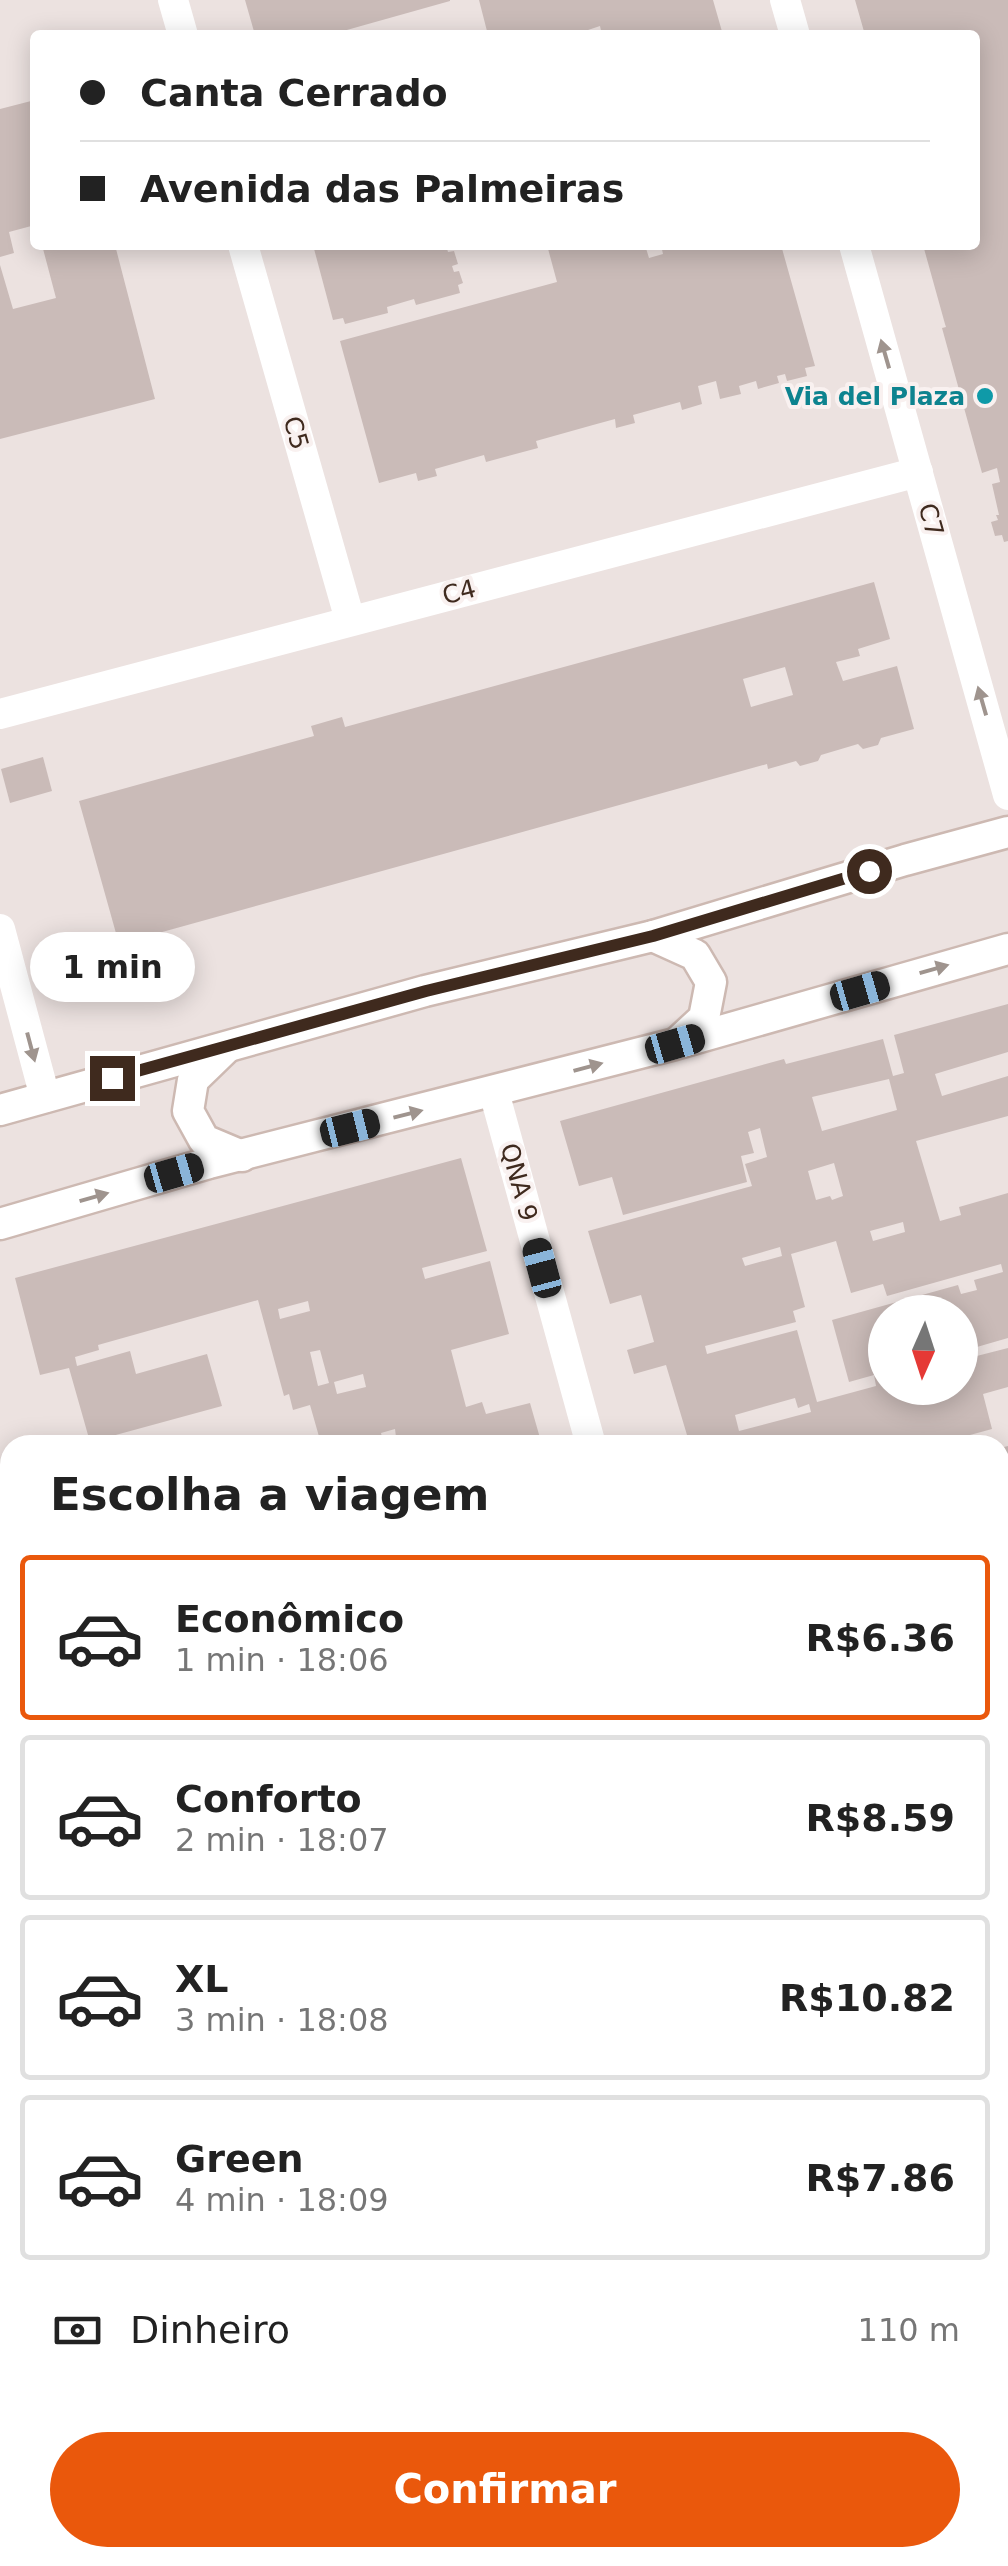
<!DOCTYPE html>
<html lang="pt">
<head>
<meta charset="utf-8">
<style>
  body { margin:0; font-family:"DejaVu Sans",sans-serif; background:#f2f2f2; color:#222; height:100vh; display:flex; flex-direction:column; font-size:38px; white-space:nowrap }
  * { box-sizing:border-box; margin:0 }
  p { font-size:32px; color:#767676 }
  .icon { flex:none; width:55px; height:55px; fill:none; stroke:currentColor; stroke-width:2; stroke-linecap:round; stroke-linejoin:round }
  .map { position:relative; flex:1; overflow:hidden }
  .side { position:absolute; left:0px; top:1435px; width:1010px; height:1132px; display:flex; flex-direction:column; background:#fff; border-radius:30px 30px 0 0; box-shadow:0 5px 25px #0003 }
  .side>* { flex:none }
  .top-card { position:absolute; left:30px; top:30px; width:950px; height:220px; border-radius:10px; box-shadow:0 5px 25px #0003; display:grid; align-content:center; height:220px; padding:0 50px; background:#fff }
  .needle { width:65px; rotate:183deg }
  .tools { position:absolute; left:868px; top:1295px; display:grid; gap:20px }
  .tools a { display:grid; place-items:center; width:110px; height:110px; border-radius:50%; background:#fff; box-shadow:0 5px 25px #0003; font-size:50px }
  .end { position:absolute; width:45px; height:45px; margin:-22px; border:12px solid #3f2a1e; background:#fff; box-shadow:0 0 0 5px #fff }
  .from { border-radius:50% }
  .bubble { position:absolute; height:70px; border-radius:35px; background:#fff; box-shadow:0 5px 25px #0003; font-size:32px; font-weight:700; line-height:70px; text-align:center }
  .car { position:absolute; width:30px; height:60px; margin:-30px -15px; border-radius:12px; box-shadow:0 0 8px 2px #0007; background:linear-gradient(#222 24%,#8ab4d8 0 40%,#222 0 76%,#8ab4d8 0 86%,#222 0) }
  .top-card b { display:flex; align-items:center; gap:35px; height:95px; font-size:38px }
  .top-card b+b { border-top:2px solid #e0e0e0 }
  .top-card i { width:25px; height:25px; background:#222 }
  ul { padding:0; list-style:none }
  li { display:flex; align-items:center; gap:30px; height:165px; margin:0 20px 15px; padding:0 30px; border:5px solid #e0e0e0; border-radius:10px }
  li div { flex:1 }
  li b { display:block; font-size:38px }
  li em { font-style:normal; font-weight:700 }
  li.current { border-color:#ea580c }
  li>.icon { width:90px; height:90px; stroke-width:1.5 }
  h2 { padding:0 50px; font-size:45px; line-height:120px }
  .pay { display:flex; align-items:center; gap:25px; height:110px; padding:0 50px; font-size:38px }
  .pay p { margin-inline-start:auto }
  .button { display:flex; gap:20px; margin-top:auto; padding:20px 50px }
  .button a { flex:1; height:115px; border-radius:60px; background:#ea580c; color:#fff; font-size:40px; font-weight:700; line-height:115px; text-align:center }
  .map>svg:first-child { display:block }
</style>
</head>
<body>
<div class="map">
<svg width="1008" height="2566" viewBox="0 0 1008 2566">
  <rect width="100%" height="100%" fill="#ece2e0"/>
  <g fill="#cabbb8" fill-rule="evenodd">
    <polygon points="245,0 450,0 450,1 329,35 255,35"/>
    <polygon points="479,0 713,0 723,35 602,35 600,26 585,31 586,35 488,35"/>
    <polygon points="855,0 1008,0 1008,541 1004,542 1002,535 995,536 991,522 998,520 996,515 999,515 992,484 1000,482 997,468 982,473 942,328 946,327 945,324 923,245 975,245 975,35 865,35"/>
    <polygon points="35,100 35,225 9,232 14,253 0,257 0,109"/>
    <polygon points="42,245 115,245 155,399 0,439 0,265 13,309 56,298"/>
    <polygon points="313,245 424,245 426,250 446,245 448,252 454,251 458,264 452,266 454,272 459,271 463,283 458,285 460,293 416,305 414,299 387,307 388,313 345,324 343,318 333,320"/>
    <polygon points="547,245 645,245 649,258 663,254 661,245 781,245 815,366 805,368 807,376 787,381 785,374 777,376 779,383 758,389 756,381 739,386 741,394 720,399 716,381 698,386 702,404 682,410 680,402 633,415 635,423 616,428 615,419 593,425 536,441 538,448 486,462 484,455 435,469 437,476 418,481 416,473 379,483 340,341 557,282"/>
    <path d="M 874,582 L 890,639 L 858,649 L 860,656 L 836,662 L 843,681 L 897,666 L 914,729 L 881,738 L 878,745 L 863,749 L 858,744 L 821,755 L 818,761 L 800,766 L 796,761 L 768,769 L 767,764 L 119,944 L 79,801 L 314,736 L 311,726 L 342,717 L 345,727 ZM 785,667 L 793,695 L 751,707 L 743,679 Z"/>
    <polygon points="43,757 52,791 10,803 1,769"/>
    <path d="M 1008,1004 L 1008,1052 L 935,1074 L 942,1096 L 1008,1076 L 1008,1116 L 916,1141 L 940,1221 L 961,1215 L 959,1207 L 1008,1193 L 1008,1338 L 963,1351 L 965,1359 L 1008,1348 L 1008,1387 L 983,1394 L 992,1429 L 959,1438 L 961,1445 L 690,1445 L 666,1365 L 634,1374 L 627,1350 L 654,1342 L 641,1295 L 610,1304 L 588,1231 L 752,1186 L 745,1164 L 767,1157 L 760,1128 L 748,1132 L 754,1153 L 741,1156 L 747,1182 L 623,1215 L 612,1177 L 579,1186 L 560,1121 L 784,1059 L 786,1064 L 883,1039 L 893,1076 L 904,1073 L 894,1035 ZM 889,1079 L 897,1110 L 822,1131 L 812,1097 ZM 834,1163 L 843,1196 L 832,1200 L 830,1196 L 816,1200 L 808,1171 ZM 903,1222 L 905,1232 L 873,1241 L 870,1231 ZM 836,1241 L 851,1293 L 883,1284 L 887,1296 L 1001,1264 L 1003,1272 L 974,1280 L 977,1290 L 961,1294 L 958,1285 L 832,1320 L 849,1382 L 874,1375 L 876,1386 L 817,1402 L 797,1330 L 707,1354 L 705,1346 L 796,1322 L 793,1311 L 805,1307 L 791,1254 ZM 780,1247 L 782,1256 L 745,1266 L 742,1258 ZM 885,1312 L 960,1312 L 960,1388 L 885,1388 ZM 795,1398 L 798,1408 L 809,1404 L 811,1412 L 739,1431 L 735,1415 Z"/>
    <path d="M 461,1158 L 487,1251 L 422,1268 L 425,1279 L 490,1261 L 509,1334 L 451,1350 L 466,1407 L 482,1402 L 486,1414 L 530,1403 L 542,1445 L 384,1445 L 383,1441 L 396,1437 L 395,1429 L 381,1433 L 383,1441 L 367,1445 L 307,1445 L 320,1440 L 310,1405 L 293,1410 L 289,1394 L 284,1396 L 258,1300 L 98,1345 L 99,1350 L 75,1357 L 77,1366 L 130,1351 L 136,1374 L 207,1354 L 222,1406 L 90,1442 L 69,1368 L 40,1375 L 15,1278 ZM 308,1301 L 310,1311 L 280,1319 L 278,1309 ZM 320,1350 L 329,1383 L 318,1386 L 310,1352 ZM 363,1374 L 366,1387 L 337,1394 L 334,1382 Z"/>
    <polygon points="1008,1446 1008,1540 1000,1543 1000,1448"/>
    <polygon points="1008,1591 1008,1658 1000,1660 1000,1593"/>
    <polygon points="10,1701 10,1779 3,1781 10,1809 10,1932 0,1935 0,1704"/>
    <polygon points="1000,1705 1008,1731 1007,1871 1000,1846"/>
    <polygon points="1000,1863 1008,1888 1007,1969 1000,1944"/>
    <polygon points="1008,1969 1008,2035 1000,2038 1000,1971"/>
    <polygon points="1008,2043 1008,2195 1000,2197 1000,2045"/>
    <polygon points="10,2096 10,2236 0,2239 0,2098"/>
    <polygon points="1008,2199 1008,2387 1000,2389 1000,2202"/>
    <polygon points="10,2242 10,2312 1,2315 0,2245"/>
    <polygon points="10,2320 10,2361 9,2362 4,2345 0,2347 0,2322"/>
    <polygon points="10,2397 10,2558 245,2558 248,2566 0,2566 0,2400"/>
    <polygon points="1008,2514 1008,2566 996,2566 994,2558 1000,2558 1000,2516"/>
  </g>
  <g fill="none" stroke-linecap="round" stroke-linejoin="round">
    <defs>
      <g id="secondary">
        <polyline points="653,936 695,955 711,982 704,1018 678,1042"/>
        <polyline points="225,1049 193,1080 188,1111 204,1140 242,1156"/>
        <polyline points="0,1110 425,991 653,936 905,860 1008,832"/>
        <polyline points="0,1224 209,1163 675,1044 1008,949"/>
        <polyline points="1000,2454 1008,2452"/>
        <polyline points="593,2566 625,2558"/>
      </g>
    </defs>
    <use href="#secondary" stroke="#cdb9b2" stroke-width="35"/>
    <g stroke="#fff" stroke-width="30">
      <polyline points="173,0 183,35"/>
      <polyline points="785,0 795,35"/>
      <polyline points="243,245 350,620"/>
      <polyline points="854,245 1008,795"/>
      <polyline points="0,714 918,472"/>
      <polyline points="0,929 45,1097"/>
      <polyline points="494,1092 591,1445"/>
      <polyline points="0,1485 10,1522"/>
      <polyline points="288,2558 290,2566"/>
      <polyline points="898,2558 901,2566"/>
    </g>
    <use href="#secondary" stroke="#fff" stroke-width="30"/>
  </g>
  <defs><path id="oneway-solid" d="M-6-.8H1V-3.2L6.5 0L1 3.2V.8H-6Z" transform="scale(2.5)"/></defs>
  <g fill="#9f948e">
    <use href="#oneway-solid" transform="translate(885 354) rotate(-106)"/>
    <use href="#oneway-solid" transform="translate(982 701) rotate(-106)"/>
    <use href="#oneway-solid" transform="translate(934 969) rotate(-16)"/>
    <use href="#oneway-solid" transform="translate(31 1047) rotate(75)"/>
    <use href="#oneway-solid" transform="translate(588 1067) rotate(-15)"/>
    <use href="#oneway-solid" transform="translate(408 1114) rotate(-14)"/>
    <use href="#oneway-solid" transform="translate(94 1197) rotate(-16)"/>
  </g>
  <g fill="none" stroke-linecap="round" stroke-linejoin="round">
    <polyline stroke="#3f2a1e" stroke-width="12" points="112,1078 426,991 653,936 869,871"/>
  </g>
  <circle fill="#0f9aa8" stroke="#f9f1f0" stroke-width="4" cx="985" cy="396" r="10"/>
  <g text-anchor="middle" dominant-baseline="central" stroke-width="8" stroke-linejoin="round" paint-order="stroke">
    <g font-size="25" font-weight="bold" fill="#0d838f" stroke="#f9f1f0" text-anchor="end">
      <text x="965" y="396">Via del Plaza</text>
    </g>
    <g font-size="25" fill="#3f2a1e" stroke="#f9f1f0">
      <text transform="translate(296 433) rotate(74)">C5</text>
      <text transform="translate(931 520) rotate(74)">C7</text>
      <text transform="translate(459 592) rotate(-15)">C4</text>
      <text transform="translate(519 1182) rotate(75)">QNA 9</text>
    </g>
  </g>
</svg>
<div class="tools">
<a><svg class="needle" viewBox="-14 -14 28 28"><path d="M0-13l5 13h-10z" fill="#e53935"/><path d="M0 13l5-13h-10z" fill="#767676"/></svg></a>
</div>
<i class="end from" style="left:869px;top:871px"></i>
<i class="end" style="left:112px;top:1078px"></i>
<div class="bubble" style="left:30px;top:932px;width:165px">1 min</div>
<i class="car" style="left:860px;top:991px;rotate:74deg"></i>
<i class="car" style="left:675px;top:1044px;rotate:74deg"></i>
<i class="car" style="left:350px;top:1128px;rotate:76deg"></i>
<i class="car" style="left:174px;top:1173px;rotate:74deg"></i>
<i class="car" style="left:542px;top:1268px;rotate:345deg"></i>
<div class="top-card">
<b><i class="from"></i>Canta Cerrado</b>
<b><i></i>Avenida das Palmeiras</b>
</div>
<section class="side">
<h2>Escolha a viagem</h2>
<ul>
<li class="current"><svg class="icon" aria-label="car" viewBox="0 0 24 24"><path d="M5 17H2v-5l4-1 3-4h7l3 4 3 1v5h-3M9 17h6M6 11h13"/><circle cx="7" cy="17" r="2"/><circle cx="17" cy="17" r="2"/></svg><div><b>Econômico</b><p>1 min · 18:06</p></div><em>R$6.36</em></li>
<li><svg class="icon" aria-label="car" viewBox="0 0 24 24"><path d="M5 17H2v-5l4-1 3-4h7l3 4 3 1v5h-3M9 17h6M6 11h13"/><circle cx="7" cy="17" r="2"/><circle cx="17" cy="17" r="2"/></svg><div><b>Conforto</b><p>2 min · 18:07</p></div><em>R$8.59</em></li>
<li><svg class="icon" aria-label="car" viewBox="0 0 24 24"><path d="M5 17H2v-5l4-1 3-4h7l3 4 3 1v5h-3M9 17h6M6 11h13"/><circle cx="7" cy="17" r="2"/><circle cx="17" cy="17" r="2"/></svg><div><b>XL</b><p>3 min · 18:08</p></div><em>R$10.82</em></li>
<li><svg class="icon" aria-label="car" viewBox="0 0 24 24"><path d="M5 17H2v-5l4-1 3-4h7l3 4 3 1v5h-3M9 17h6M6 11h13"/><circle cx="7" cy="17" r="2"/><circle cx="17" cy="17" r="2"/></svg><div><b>Green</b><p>4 min · 18:09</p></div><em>R$7.86</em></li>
</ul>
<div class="pay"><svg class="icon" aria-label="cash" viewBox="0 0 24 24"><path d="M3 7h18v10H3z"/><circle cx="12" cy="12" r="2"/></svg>Dinheiro<p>110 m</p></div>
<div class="button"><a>Confirmar</a></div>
</section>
</div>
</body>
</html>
